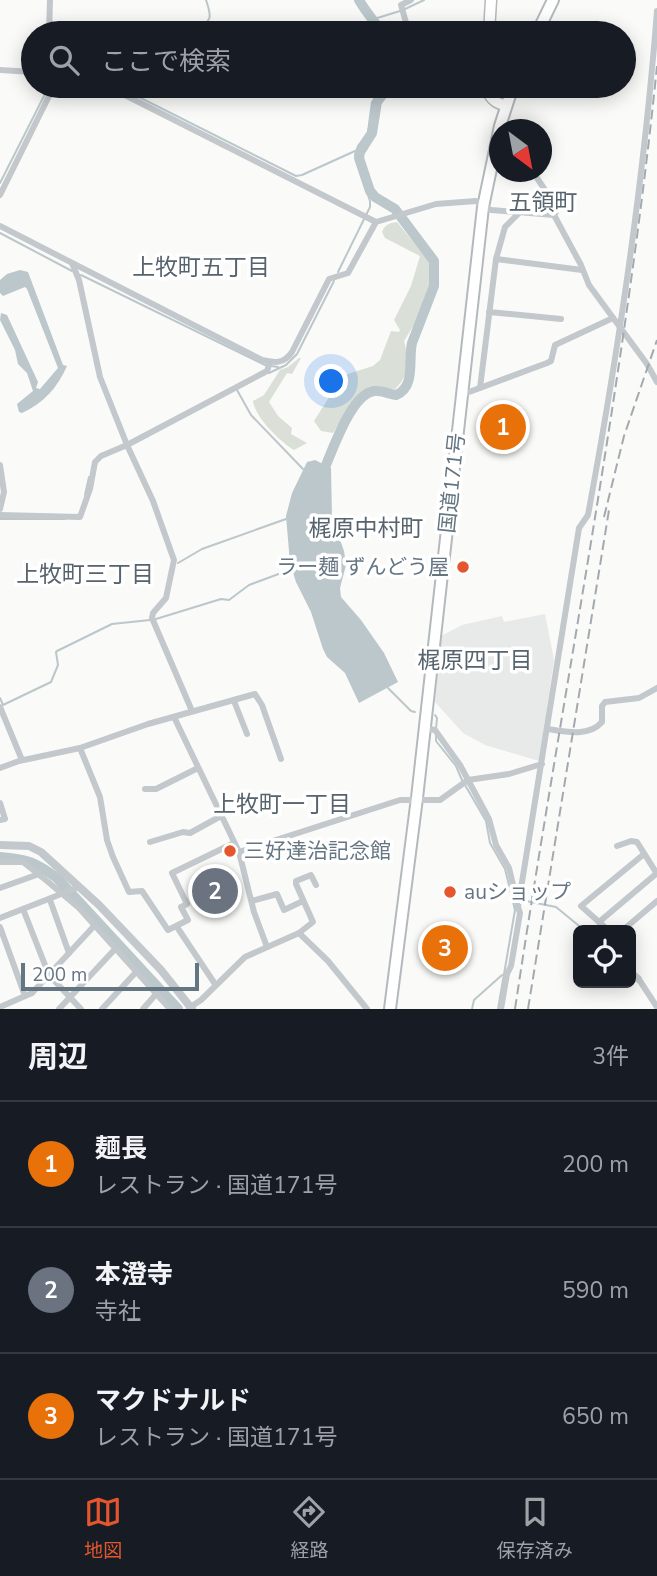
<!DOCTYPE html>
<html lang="ja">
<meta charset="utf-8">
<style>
body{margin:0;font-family:"Nunito Sans","Noto Sans JP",sans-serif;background:#242831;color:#f1f3f6}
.controls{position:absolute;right:21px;bottom:21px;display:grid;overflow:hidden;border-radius:10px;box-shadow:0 4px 18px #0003}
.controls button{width:63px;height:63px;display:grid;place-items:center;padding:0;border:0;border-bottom:2px solid #363941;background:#171b24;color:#f1f3f6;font:35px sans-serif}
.compass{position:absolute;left:489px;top:119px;width:63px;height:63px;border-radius:50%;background:#171b24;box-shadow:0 4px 18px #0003;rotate:148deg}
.scale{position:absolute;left:21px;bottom:18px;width:178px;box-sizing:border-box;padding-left:7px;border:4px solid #657683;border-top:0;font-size:19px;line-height:24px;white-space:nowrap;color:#657683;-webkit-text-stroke:5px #fff;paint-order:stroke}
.you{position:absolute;left:332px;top:382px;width:24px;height:24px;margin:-18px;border:5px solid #fff;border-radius:50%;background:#1a73e8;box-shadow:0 0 0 10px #1a73e833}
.badge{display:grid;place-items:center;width:46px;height:46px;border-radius:50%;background:#e4572e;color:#fff;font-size:23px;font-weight:700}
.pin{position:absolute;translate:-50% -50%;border:4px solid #fff;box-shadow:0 2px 7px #0006}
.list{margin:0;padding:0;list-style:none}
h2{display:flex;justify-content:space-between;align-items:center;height:91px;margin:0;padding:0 28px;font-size:30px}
h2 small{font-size:23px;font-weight:400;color:#9ea1a6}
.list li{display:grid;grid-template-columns:46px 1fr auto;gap:21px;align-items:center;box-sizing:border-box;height:126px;padding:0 28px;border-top:2px solid #363941}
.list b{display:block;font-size:26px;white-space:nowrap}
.list p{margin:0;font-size:23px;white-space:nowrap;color:#9ea1a6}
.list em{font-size:23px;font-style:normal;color:#9ea1a6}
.icon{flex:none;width:38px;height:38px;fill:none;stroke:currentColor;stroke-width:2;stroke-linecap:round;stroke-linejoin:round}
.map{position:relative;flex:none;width:657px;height:1009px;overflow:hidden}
.search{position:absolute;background:#171b24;box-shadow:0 4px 18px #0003;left:21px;right:21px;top:21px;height:77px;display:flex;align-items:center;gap:18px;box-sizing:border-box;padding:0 24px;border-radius:38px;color:#9ea1a6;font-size:26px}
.sheet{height:469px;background:#171b24}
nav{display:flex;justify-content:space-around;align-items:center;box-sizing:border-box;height:98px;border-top:2px solid #363941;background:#171b24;font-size:19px;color:#9ea1a6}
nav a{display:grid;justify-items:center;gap:4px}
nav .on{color:#e4572e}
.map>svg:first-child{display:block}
.built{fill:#e8e9e9}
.green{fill:#dadfd7}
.water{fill:#bbc7cb}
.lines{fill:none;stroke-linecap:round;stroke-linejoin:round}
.stream{stroke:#bbc7cb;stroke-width:2}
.river{stroke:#bbc7cb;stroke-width:10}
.primary-casing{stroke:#b5babe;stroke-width:13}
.trunk-casing{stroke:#b4b9bd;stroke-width:14}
.minor{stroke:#c3c8cc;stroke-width:6}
.tertiary{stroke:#c3c8cc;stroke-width:8}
.primary{stroke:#fff;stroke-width:10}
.trunk{stroke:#fff;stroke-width:10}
.rail{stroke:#a2aab0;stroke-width:2;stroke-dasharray:10 5;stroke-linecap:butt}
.poi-dot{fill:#e4572e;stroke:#fff;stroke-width:2.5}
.labels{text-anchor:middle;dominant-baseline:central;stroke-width:7;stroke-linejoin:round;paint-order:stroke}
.street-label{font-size:21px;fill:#657683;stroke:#fff}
.poi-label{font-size:21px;fill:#657683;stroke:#fff;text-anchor:start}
.neighbourhood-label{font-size:23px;fill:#57646e;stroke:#fff}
</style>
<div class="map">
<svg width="657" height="1009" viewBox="0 0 657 1009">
<rect width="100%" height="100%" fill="#fafaf8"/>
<path class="built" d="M545,614L554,660L539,761L485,745L463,733L435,702L441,636L462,625L502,616L504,622Z"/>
<g class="green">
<path d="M397,222L432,265L431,279L420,315L404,341C409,358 409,377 395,389C350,387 356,400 333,433L321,431L314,421L338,383L348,374L373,366L380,360L391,331L399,332L400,330L394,320L411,286L420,256L385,238L382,232C385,224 390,223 397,222Z"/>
<path d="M299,358H301L292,374L287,373L269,402L278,416L292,428L291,434L307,443L294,450C280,442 255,417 253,401L264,395L280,370L288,367Z"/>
</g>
<g class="water">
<path d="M20,270L28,272L63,365L67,366C57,388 44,403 22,413L19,412L17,404L33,391L27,373L18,364L15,350L0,320L1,313L7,315L38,382L36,388L40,389L58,368L27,289L25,287L3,296L0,293V280L7,274Z"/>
<path d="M315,460L331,468L332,517L344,551L346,565L340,588L341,597L361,620L384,653L398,682L359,703L345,673L327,657L323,649L311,612L296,582L290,563L286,516L292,493L307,462Z"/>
</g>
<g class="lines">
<g class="stream">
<path d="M363,0L372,13"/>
<path d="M405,9L424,0"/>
<path d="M374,19L400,11"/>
<path d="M375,28L378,33"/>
<path d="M192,33C209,20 214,23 206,0"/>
<path d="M117,86L296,176L302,175L355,151"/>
<path d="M0,183L44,96"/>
<path d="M0,233L72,271"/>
<path d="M338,272L370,207V201L355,155L358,146L368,132L372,102L384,86"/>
<path d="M81,275L265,365L278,367"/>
<path d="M269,373L286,365L297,354L334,281"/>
<path d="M237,390L251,415L303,469"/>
<path d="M85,495L89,477"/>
<path d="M0,519H65"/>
<path d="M178,563L202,549L286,519"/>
<path d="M156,619L221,599L229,600L249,585L292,569"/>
<path d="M388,688L411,711L415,712"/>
<path d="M0,698L3,705L51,682L58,665L56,652L57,651L112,624L150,620"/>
<path d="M435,715L437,718L436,729"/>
<path d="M436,735V741L456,766L462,780"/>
<path d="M465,785L486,821L490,843L505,869L515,910L498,1009"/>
<path d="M521,900L556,907L584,930"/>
<path d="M631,969L641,978"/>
<path d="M472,1009L474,1000L502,975"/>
</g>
<g class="river">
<path d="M359,0C366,13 375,21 382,33"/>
<path d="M326,465C334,446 352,394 374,391C381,390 389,394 396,395C416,387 408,360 412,343L434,286V261L395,209L375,197L370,191L359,158L360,152L372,133L377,102L389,86"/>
<path d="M0,857C27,859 35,862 57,878L178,1009"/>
</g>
<g class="primary-casing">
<g id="primary">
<path d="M489,33L491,0"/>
<path d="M486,86C489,97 494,103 505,105"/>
</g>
</g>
<g class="trunk-casing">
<g id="trunk">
<path d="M537,33L553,0"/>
<path d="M390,1009L417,798L483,207L500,126L513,86"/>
</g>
</g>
<g class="minor">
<path d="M49,33L50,0"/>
<path d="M409,33L401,5L411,0"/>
<path d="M0,70L33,72"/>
<path d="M107,86L376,222"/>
<path d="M427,86L433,91L455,86"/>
<path d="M533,172L555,205L556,212L554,215L581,265L589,285L647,364L657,382"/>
<path d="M0,195L54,86"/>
<path d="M0,226L262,360C275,363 284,364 292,352L329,279L348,273L376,222L436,204L476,201L491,210L554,215"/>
<path d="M496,259L505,227L520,212"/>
<path d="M72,263L79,280L100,377L127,445L153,501L174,560L166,598L153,613L152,618L192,711"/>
<path d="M489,312L561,319"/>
<path d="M480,388L496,259L582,270"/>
<path d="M461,395L547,363L551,361L555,345L613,318"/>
<path d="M0,465L4,492L0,509"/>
<path d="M0,515L80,517L90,489L95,462L101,456L127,445L267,371L270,362"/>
<path d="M234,701L247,734"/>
<path d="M0,707L22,760"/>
<path d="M174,717L239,852L254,912L267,947"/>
<path d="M425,728L435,730L460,765L489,819L496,845L509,868L518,906"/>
<path d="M548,729C566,732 589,737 602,722V706L605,702L639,698L657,688"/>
<path d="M80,748L100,797L107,840L113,857L129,892L142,891L168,930L188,920L181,907L187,904L172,873L234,843"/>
<path d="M0,768L19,761L80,748L148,724L255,694L262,705L281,759"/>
<path d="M145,789H156L198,768"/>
<path d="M0,803L5,819L0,820"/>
<path d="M150,842L183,832L190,833L221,816"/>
<path d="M617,846L631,841L637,842L657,874"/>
<path d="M239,852L400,800H440L468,780L509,774L542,764"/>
<path d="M0,862H23L47,881L79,908L170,1009"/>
<path d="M0,888L39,874"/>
<path d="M50,900L69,953"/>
<path d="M252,901L277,894L284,910L303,901"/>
<path d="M23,909L49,975L81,1009"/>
<path d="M0,918L79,887"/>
<path d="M599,922L657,873"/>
<path d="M0,927L25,996"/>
<path d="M177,927L215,984"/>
<path d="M608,930L581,906L644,854"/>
<path d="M623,930L657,901"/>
<path d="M299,933L313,922L296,884V881L311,875L316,885"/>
<path d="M631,973L640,981L657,1007"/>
<path d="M0,1007L32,993L95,925"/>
<path d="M189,1008L201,1000L245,957L299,933L328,961L367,1009"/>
<path d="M59,1009L116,948"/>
<path d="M102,1009L137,971"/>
<path d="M143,1009L157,993"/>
<path d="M501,1009L507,974L511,966L520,913L518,907L579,528L588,515C619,348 644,179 657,11"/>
</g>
<path class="tertiary" d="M0,845L29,846L41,852L99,905L161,970L192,1009"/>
<use href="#primary" class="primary"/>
<use href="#trunk" class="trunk"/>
<g class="rail">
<path d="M604,517L624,436L657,340"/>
<path d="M515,1009C562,695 625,382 657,66"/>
<path d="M528,1009L609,510"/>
</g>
</g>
<g class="poi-dot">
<circle cx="463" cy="567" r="7"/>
<circle cx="230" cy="851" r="7"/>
<circle cx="450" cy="892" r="7"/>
</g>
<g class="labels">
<g class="street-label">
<text transform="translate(452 483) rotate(-84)">国道171号</text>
</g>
<g class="poi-label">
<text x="449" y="567" text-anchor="end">ラー麺 ずんどう屋</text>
<text x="244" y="851">三好達治記念館</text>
<text x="464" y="892">auショップ</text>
</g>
<g class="neighbourhood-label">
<text x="543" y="202">五領町</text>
<text x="201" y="267">上牧町五丁目</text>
<text x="366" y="528">梶原中村町</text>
<text x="85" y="574">上牧町三丁目</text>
<text x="475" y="660">梶原四丁目</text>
<text x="282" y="804">上牧町一丁目</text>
</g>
</g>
</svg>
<div class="controls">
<button><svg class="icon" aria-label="locate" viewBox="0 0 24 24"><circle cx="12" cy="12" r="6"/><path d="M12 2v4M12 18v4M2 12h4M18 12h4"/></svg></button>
</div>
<svg class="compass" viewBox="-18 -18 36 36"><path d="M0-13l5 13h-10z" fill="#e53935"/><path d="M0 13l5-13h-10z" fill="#9ea1a6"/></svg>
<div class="scale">200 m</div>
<div class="you"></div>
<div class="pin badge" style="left:503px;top:427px;background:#e8710a">1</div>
<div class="pin badge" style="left:215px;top:891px;background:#6b7280">2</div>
<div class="pin badge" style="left:445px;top:948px;background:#e8710a">3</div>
<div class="search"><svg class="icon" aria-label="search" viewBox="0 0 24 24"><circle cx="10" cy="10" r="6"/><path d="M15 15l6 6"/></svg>ここで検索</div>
</div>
<section class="sheet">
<h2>周辺<small>3件</small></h2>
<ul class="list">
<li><span class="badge" style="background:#e8710a">1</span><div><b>麺長</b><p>レストラン · 国道171号</p></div><em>200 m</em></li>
<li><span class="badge" style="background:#6b7280">2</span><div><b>本澄寺</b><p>寺社</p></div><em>590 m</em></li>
<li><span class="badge" style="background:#e8710a">3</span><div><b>マクドナルド</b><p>レストラン · 国道171号</p></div><em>650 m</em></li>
</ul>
</section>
<nav>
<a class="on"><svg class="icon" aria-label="map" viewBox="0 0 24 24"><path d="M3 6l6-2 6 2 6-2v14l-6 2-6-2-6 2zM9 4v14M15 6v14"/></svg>地図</a>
<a><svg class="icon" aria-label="directions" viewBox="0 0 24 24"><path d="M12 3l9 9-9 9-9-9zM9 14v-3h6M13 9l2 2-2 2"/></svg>経路</a>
<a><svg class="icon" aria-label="saved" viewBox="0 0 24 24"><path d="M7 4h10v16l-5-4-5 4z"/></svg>保存済み</a>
</nav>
